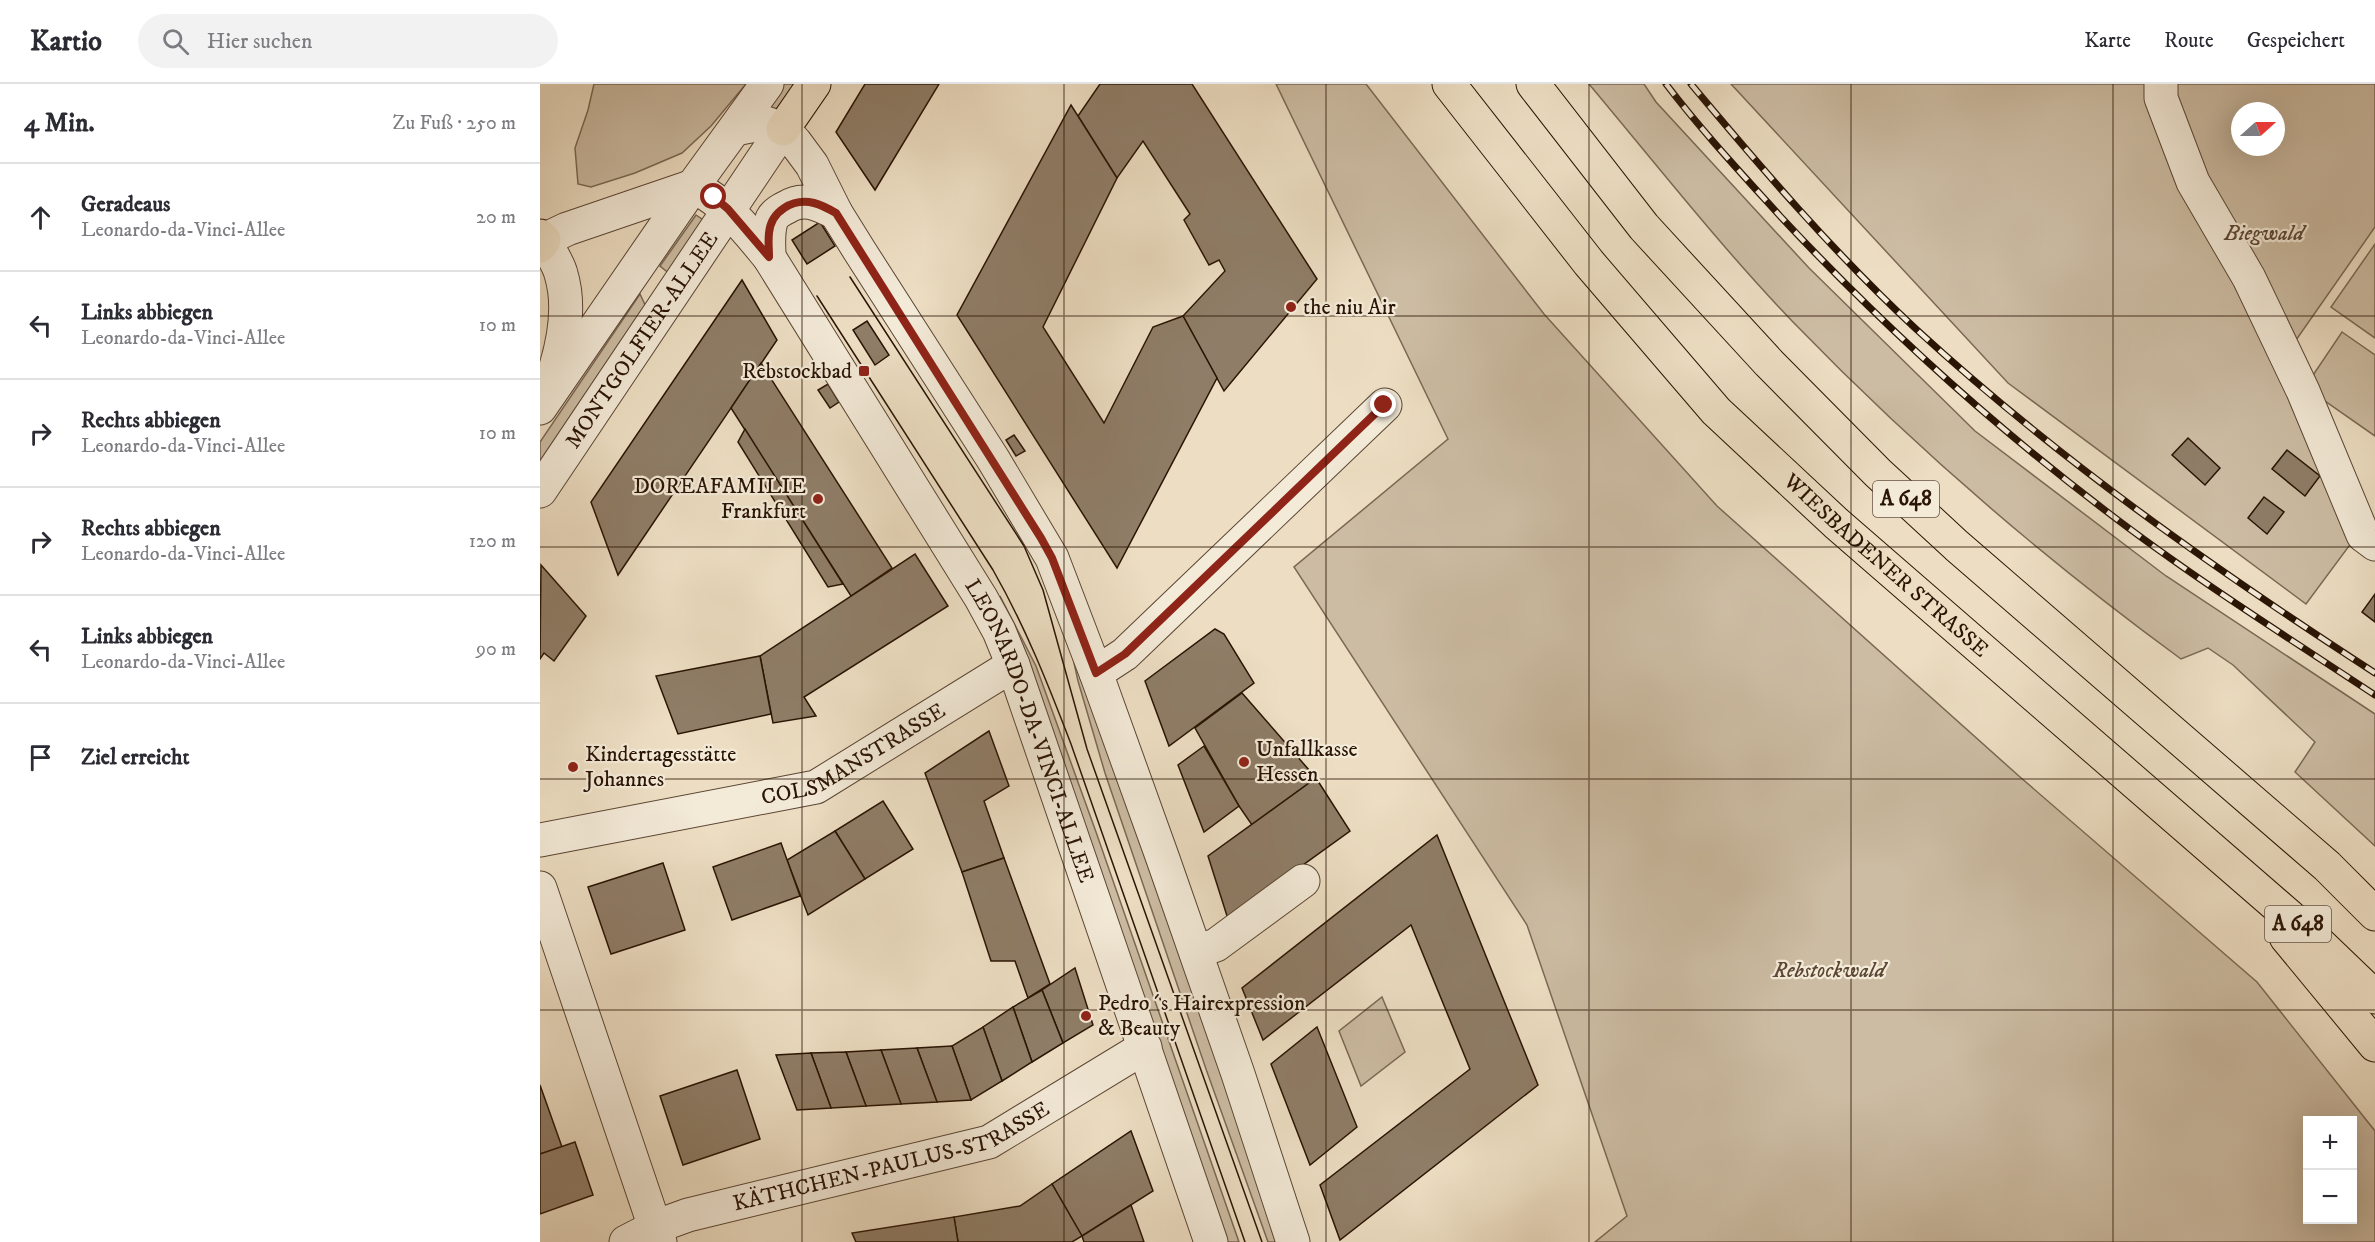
<!DOCTYPE html>
<html lang="de">
<meta charset="utf-8">
<style>
body{margin:0;font-family:"IM FELL DW Pica",serif;background:#f2f2f3;color:#2b2b33}
.controls{position:absolute;right:18px;bottom:18px;display:grid;overflow:hidden;border-radius:0px;box-shadow:0 6px 24px #0002}
.controls button{width:54px;height:54px;display:grid;place-items:center;padding:0;border:0;border-bottom:2px solid #e1e1e2;background:#fff;color:#2b2b33;font:30px sans-serif}
.compass{position:absolute;left:1691px;top:18px;width:54px;height:54px;border-radius:50%;background:#fff;box-shadow:0 6px 24px #0002;rotate:69deg}
.stop{position:absolute;width:18px;height:18px;margin:-14px;border:4px solid #8f2418;border-radius:50%;background:#fff}
.stop.end{background:#8f2418;border-color:#fff;box-shadow:0 2px 6px #0008}
.list{margin:0;padding:0;list-style:none}
h2{display:flex;justify-content:space-between;align-items:center;height:78px;margin:0;padding:0 24px;font-size:26px}
h2 small{font-size:20px;font-weight:400;color:#7c7c81}
.list li{display:grid;grid-template-columns:39px 1fr auto;gap:18px;align-items:center;box-sizing:border-box;height:108px;padding:0 24px;border-top:2px solid #e1e1e2}
.list b{display:block;font-size:22px;white-space:nowrap}
.list p{margin:0;font-size:20px;white-space:nowrap;color:#7c7c81}
.list em{font-size:20px;font-style:normal;color:#7c7c81}
.icon{flex:none;width:33px;height:33px;fill:none;stroke:currentColor;stroke-width:2;stroke-linecap:round;stroke-linejoin:round}
.map{position:relative;flex:none;width:1835px;height:1158px;overflow:hidden}
header{display:flex;align-items:center;gap:36px;box-sizing:border-box;height:84px;padding:0 30px;background:#fff;border-bottom:2px solid #e1e1e2}
header strong{font-size:28px}
nav{display:flex;gap:33px;margin-inline-start:auto;font-size:21px}
.search{width:420px;height:54px;background:#f2f2f3;display:flex;align-items:center;gap:15px;box-sizing:border-box;padding:0 21px;border-radius:33px;color:#7c7c81;font-size:22px}
main{display:flex}
aside{flex:1;background:#fff}
.map>svg:first-child{display:block}
.green{fill:#ccbca3;stroke:#7b6854;stroke-width:1.5;fill-rule:evenodd}
.building{fill:#8f7d67;stroke:#2a1404;stroke-width:1.5}
.lines{fill:none;stroke-linecap:round;stroke-linejoin:round}
.minor-casing{stroke:#5b4634;stroke-width:35}
.major-casing{stroke:#2a1404;stroke-width:35}
.highway-casing{stroke:#2a1404;stroke-width:35}
.minor{stroke:#f3ead8;stroke-width:33}
.major{stroke:#eddec3;stroke-width:33}
.highway{stroke:#eddec3;stroke-width:33}
.tram{stroke:#2a1404;stroke-width:1.5}
.rail-casing{stroke:#2a1404;stroke-width:7}
.rail{stroke:#f3ead8;stroke-width:4.5;stroke-dasharray:14;stroke-linecap:butt}
.route{stroke:#8f2418;stroke-width:8}
.grid{fill:none;stroke:#2a1404;stroke-width:1.5;stroke-opacity:0.55}
.poi-dot{fill:#8f2418;stroke:#f3ead8;stroke-width:2}
.labels{text-anchor:middle;dominant-baseline:central;stroke-width:4.5;stroke-linejoin:round;paint-order:stroke}
.shield{fill:#f3ead8;stroke:#665444;stroke-width:1.5}
.shield-label{font-size:21px;font-weight:bold;fill:#2a1404}
.park-label{font-size:22px;font-style:italic;fill:#5b4634;stroke:#f3ead8}
.poi-label{font-size:22px;fill:#2a1404;stroke:#f3ead8;text-anchor:start}
.street-label{font-size:22px;fill:#2a1404;stroke:#f3ead8}
</style>
<header>
<strong>Kartio</strong>
<div class="search"><svg class="icon" aria-label="search" viewBox="0 0 24 24"><circle cx="10" cy="10" r="6"/><path d="M15 15l6 6"/></svg>Hier suchen</div>
<nav><a>Karte</a><a>Route</a><a>Gespeichert</a></nav>
</header>
<main>
<aside>
<h2>4 Min.<small>Zu Fuß · 250 m</small></h2>
<ul class="list">
<li><svg class="icon" aria-label="ahead" viewBox="0 0 24 24"><path d="M12 20V5M6 11l6-6 6 6"/></svg><div><b>Geradeaus</b><p>Leonardo-da-Vinci-Allee</p></div><em>20 m</em></li>
<li><svg class="icon" aria-label="left" viewBox="0 0 24 24"><path d="M17 20v-9H6M10 6l-5 5 5 5"/></svg><div><b>Links abbiegen</b><p>Leonardo-da-Vinci-Allee</p></div><em>10 m</em></li>
<li><svg class="icon" aria-label="right" viewBox="0 0 24 24"><path d="M7 20v-9h11M14 6l5 5-5 5"/></svg><div><b>Rechts abbiegen</b><p>Leonardo-da-Vinci-Allee</p></div><em>10 m</em></li>
<li><svg class="icon" aria-label="right" viewBox="0 0 24 24"><path d="M7 20v-9h11M14 6l5 5-5 5"/></svg><div><b>Rechts abbiegen</b><p>Leonardo-da-Vinci-Allee</p></div><em>120 m</em></li>
<li><svg class="icon" aria-label="left" viewBox="0 0 24 24"><path d="M17 20v-9H6M10 6l-5 5 5 5"/></svg><div><b>Links abbiegen</b><p>Leonardo-da-Vinci-Allee</p></div><em>90 m</em></li>
<li><svg class="icon" aria-label="arrive" viewBox="0 0 24 24"><path d="M6 21V4h12l-3 4 3 4H6"/></svg><div><b>Ziel erreicht</b></div></li>
</ul>
</aside>
<div class="map">
<svg width="1835" height="1158" viewBox="0 0 1835 1158">
<rect width="100%" height="100%" fill="#eddec3"/>
<filter id="stains"><feTurbulence type="fractalNoise" baseFrequency=".00333" numOctaves="4"/><feColorMatrix values="0 0 0 0 .2 0 0 0 0 .09 0 0 0 0 .02 0 0 0 .5 -.17"/></filter>
<radialGradient id="worn" r=".72"><stop offset=".6" stop-color="#630" stop-opacity="0"/><stop offset="1" stop-color="#630" stop-opacity=".3"/></radialGradient>
<g class="green">
<path d="M54,0H206L171,42L142,69L95,89L51,103L38,100L35,64L48,26Z"/>
<path d="M242,0H258L233,36L224,28Z"/>
<path d="M736,0H826L1004,230L1177,422L1480,693L1717,898L1835,1047V1158H1055L1087,1132L987,841L754,483L908,355ZM1768,1036H1812V1136H1768Z"/>
<path d="M1049,0H1104L1116,18L1269,184L1435,347L1626,492L1835,630V762L1755,688L1775,658L1693,581L1668,564L1641,575C1503,474 1372,361 1253,238C1181,163 1116,80 1049,0Z"/>
<path d="M1191,0H1835V143L1740,279L1815,454L1766,520L1468,299ZM1700,27H1736V63H1700Z"/>
<path d="M156,131L168,139L131,191L120,182Z"/>
<path d="M1835,160V254L1791,223Z"/>
<path d="M100,210L107,225L0,384V358Z"/>
<path d="M1802,248L1835,271V352L1765,303Z"/>
<path d="M460,512L496,582L556,748L699,1158H686Z"/>
<path d="M523,529L743,1158H728L666,985L565,689L538,597Z"/>
<path d="M842,913L865,968L821,1002L799,947Z"/>
</g>
<g class="building">
<path d="M325,0H399L335,106L296,48Z"/>
<path d="M560,0H652L777,195L684,307L643,232L685,187L679,176L669,181L644,136L650,130L603,57L577,94L538,32Z"/>
<path d="M531,21L577,94L503,243L564,339L613,243L643,232L677,294L577,484L417,231Z"/>
<path d="M280,138L295,162L267,180L252,156Z"/>
<path d="M202,196L237,256L78,491L51,418Z"/>
<path d="M327,237L349,271L335,281L313,246Z"/>
<path d="M221,279L352,484L311,512L191,324Z"/>
<path d="M288,300L299,318L290,324L278,306Z"/>
<path d="M205,345L303,500L288,503L198,358Z"/>
<path d="M474,351L485,367L476,372L466,356Z"/>
<path d="M1648,354L1680,384L1665,401L1632,371Z"/>
<path d="M1747,366L1780,392L1765,412L1732,385Z"/>
<path d="M1724,413L1744,428L1727,450L1708,434Z"/>
<path d="M375,470L408,522L264,613L276,632L233,639L220,572Z"/>
<path d="M1,481L46,532L14,577L4,569L0,575Z"/>
<path d="M1835,510V538L1822,528Z"/>
<path d="M675,545L684,550L714,599L629,662L605,597Z"/>
<path d="M220,572L231,630L138,650L116,592Z"/>
<path d="M702,609L776,694L712,741L699,722L655,644Z"/>
<path d="M449,647L469,702L444,717L464,774L422,788L385,689Z"/>
<path d="M664,662L699,722L664,748L638,681Z"/>
<path d="M776,694L810,747L688,835L668,772Z"/>
<path d="M343,717L373,765L325,795L295,747Z"/>
<path d="M295,747L325,795L268,831L247,776Z"/>
<path d="M897,751L998,1001L800,1156L780,1101L930,985L871,841L723,956L702,904Z"/>
<path d="M241,759L260,812L192,836L173,783Z"/>
<path d="M464,774L510,900L488,914L475,877H451L422,788Z"/>
<path d="M123,779L145,846L71,870L48,803Z"/>
<path d="M535,884L553,941L523,959L502,906Z"/>
<path d="M502,906L523,959L492,978L473,923Z"/>
<path d="M473,923L492,978L462,997L443,943Z"/>
<path d="M443,943L462,997L431,1016L412,962Z"/>
<path d="M777,943L817,1043L770,1081L731,980Z"/>
<path d="M412,962L431,1016L397,1018L377,964Z"/>
<path d="M377,964L397,1018L361,1020L341,966Z"/>
<path d="M341,966L361,1020L326,1022L306,968Z"/>
<path d="M306,968L326,1022L291,1024L271,969Z"/>
<path d="M271,969L291,1024L257,1026L236,971Z"/>
<path d="M197,986L220,1055L143,1081L120,1012Z"/>
<path d="M0,1001L22,1063L0,1070Z"/>
<path d="M591,1047L613,1107L542,1152L512,1100Z"/>
<path d="M35,1058L53,1111L0,1130V1070Z"/>
<path d="M512,1100L542,1152L532,1158H418L414,1133L480,1122Z"/>
<path d="M591,1121L604,1158H544L542,1152Z"/>
<path d="M414,1133L418,1158H316L312,1149Z"/>
</g>
<g class="lines">
<g class="minor-casing">
<g id="minor">
<path d="M1621,0V14L1653,98L1709,194L1763,307L1823,451L1835,460"/>
<path d="M195,45L226,39L243,45L255,58L272,81L296,129L319,166L453,375L512,474L556,589L623,775L698,990L753,1158"/>
<path id="s1" d="M153,102C187,120 205,144 229,173L441,514L459,547L473,581L671,1158"/>
<path d="M229,173C229,161 227,147 232,135C235,129 241,126 247,123C264,112 280,121 296,129"/>
<path d="M13,292C24,259 31,223 21,190C18,178 9,167 4,156L27,145L153,102"/>
<path d="M0,324L153,102L227,0"/>
<path id="s2" d="M0,407L243,45"/>
<path d="M556,589L585,570L845,321"/>
<path id="s3" d="M0,756L276,703L473,581"/>
<path d="M0,804L120,1158"/>
<path d="M656,868L676,861L763,797"/>
<path id="s4" d="M86,1158L115,1143L148,1131L449,1058L605,963"/>
</g>
</g>
<g class="major-casing">
<path id="major" d="M0,152L4,156L0,162"/>
</g>
<g class="highway-casing">
<g id="highway">
<path id="s5" d="M909,0L1049,179L1176,327L1296,439L1765,846L1835,913"/>
<path d="M993,0L1104,143L1229,279L1338,389L1417,462L1787,782L1835,830"/>
<path d="M243,45L274,0"/>
<path d="M1746,853L1835,961"/>
</g>
</g>
<use href="#minor" class="minor"/>
<use href="#major" class="major"/>
<use href="#highway" class="highway"/>
<g class="tram">
<path d="M310,193L484,462L503,506L547,665L722,1158"/>
<path d="M277,212L453,486C485,542 508,600 531,660L705,1158"/>
</g>
<g class="rail-casing">
<g id="rail">
<path d="M1126,0C1161,46 1201,89 1240,132C1340,239 1449,338 1566,427C1652,493 1744,551 1835,611"/>
<path d="M1151,0C1222,85 1295,170 1376,245C1519,376 1673,484 1835,589"/>
</g>
</g>
<use href="#rail" class="rail"/>
</g>
<g class="lines">
<path class="route" d="M174,113L188,125L229,173C229,165 228,157 229,149C231,127 253,114 274,119C282,121 289,125 296,129L501,454L512,474L556,589L585,570L844,321"/>
</g>
<path class="grid" d="M262,0V1158M524,0V1158M786,0V1158M1049,0V1158M1311,0V1158M1573,0V1158M0,232H1835M0,463H1835M0,695H1835M0,926H1835"/>
<g class="poi-dot">
<circle cx="751" cy="223" r="6"/>
<rect x="318" y="281" width="12" height="12" rx="3"/>
<circle cx="278" cy="415" r="6"/>
<circle cx="704" cy="678" r="6"/>
<circle cx="33" cy="683" r="6"/>
<circle cx="546" cy="932" r="6"/>
</g>
<g class="labels">
<g class="shield">
<rect x="1333" y="397" width="66" height="36" rx="4.5"/>
<rect x="1725" y="822" width="66" height="36" rx="4.5"/>
</g>
<g class="shield-label">
<text x="1366" y="415">A 648</text>
<text x="1758" y="840">A 648</text>
</g>
<g class="park-label">
<text x="1724" y="149">Biegwald</text>
<text x="1289" y="886">Rebstockwald</text>
</g>
<g class="poi-label">
<text x="763" y="223">the niu Air</text>
<text x="312" y="287" text-anchor="end">Rebstockbad</text>
<text x="266" y="402" text-anchor="end">DOREAFAMILIE<tspan x="266" dy="25">Frankfurt</tspan></text>
<text x="716" y="665">Unfallkasse<tspan x="716" dy="25">Hessen</tspan></text>
<text x="45" y="670">Kindertagesstätte<tspan x="45" dy="25">Johannes</tspan></text>
<text x="558" y="919">Pedro´s Hairexpression<tspan x="558" dy="25">&amp; Beauty</tspan></text>
</g>
<g class="street-label">
<text stroke="none"><textPath href="#s2" startOffset="182">MONTGOLFIER-ALLEE</textPath></text>
<text stroke="none"><textPath href="#s5" startOffset="652">WIESBADENER STRASSE</textPath></text>
<text stroke="none"><textPath href="#s1" startOffset="648">LEONARDO-DA-VINCI-ALLEE</textPath></text>
<text stroke="none"><textPath href="#s3" startOffset="328">COLSMANSTRASSE</textPath></text>
<text stroke="none"><textPath href="#s4" startOffset="280">KÄTHCHEN-PAULUS-STRASSE</textPath></text>
</g>
</g>
<rect width="100%" height="100%" filter="url(#stains)"/>
<rect width="100%" height="100%" fill="url(#worn)"/>
</svg>
<div class="controls">
<button>+</button>
<button>−</button>
</div>
<svg class="compass" viewBox="-18 -18 36 36"><path d="M0-13l5 13h-10z" fill="#e53935"/><path d="M0 13l5-13h-10z" fill="#7c7c81"/></svg>
<div class="stop" style="left:174px;top:113px"></div>
<div class="stop end" style="left:844px;top:321px"></div>
</div>
</main>
